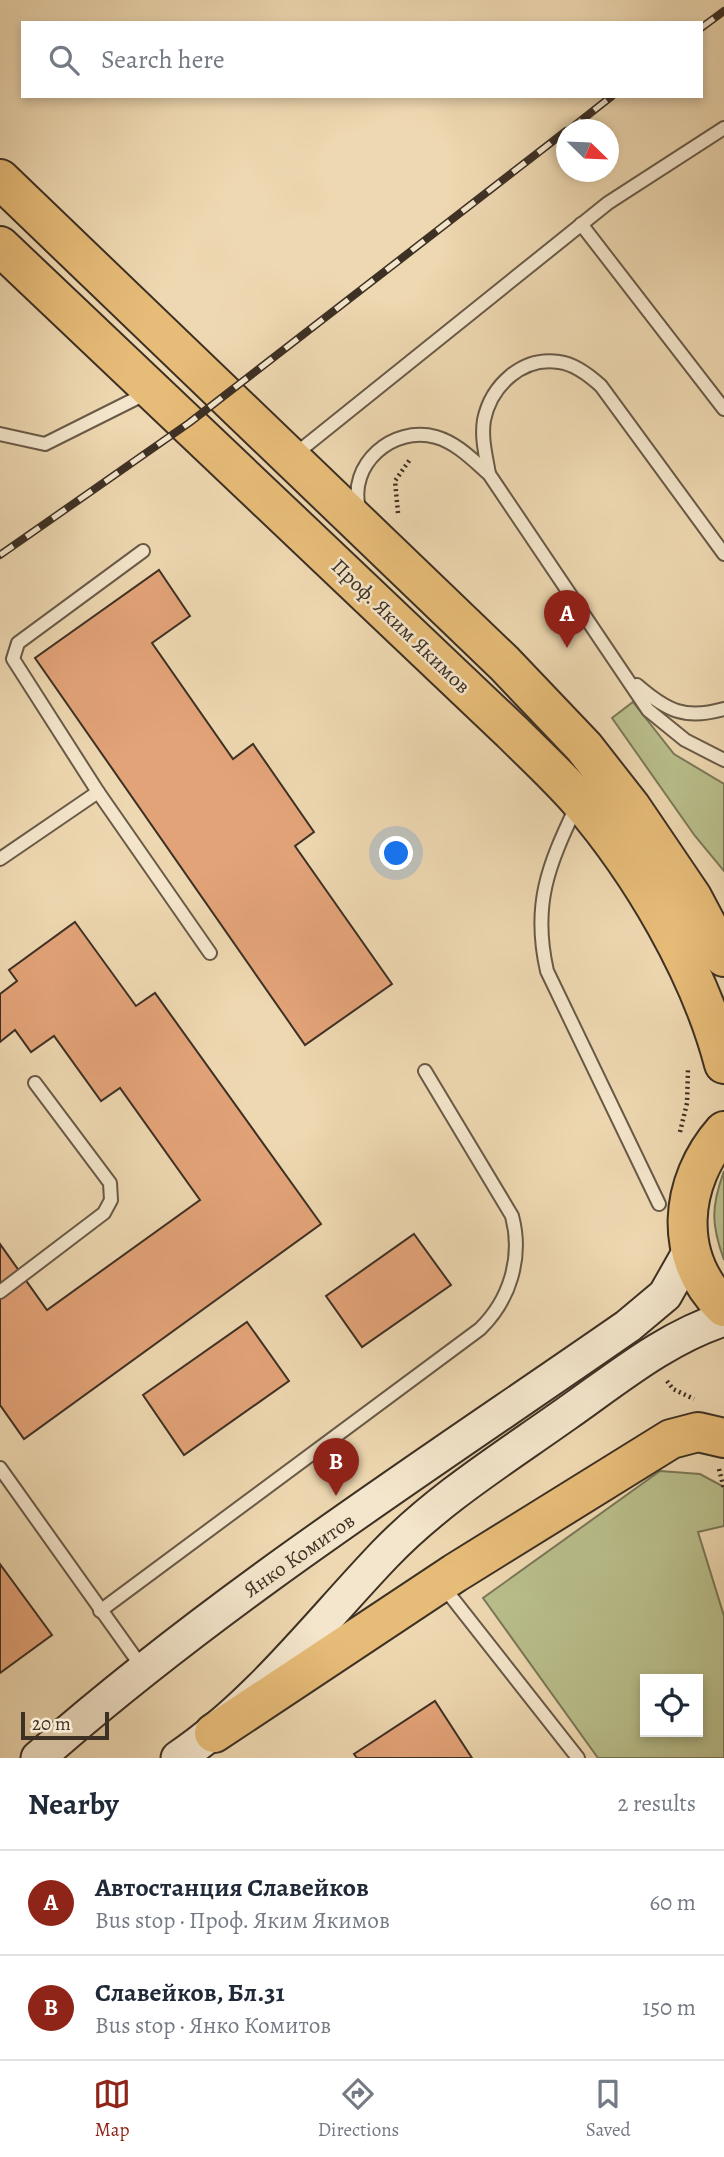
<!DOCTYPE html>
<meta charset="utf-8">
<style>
body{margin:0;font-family:Alegreya,serif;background:#f6f6f7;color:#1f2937}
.controls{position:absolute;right:21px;bottom:21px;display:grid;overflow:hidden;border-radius:0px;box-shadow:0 4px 10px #0003}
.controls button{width:63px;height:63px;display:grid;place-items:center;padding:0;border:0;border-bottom:2px solid #e0e1e3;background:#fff;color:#1f2937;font:35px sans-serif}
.compass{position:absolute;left:556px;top:119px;width:63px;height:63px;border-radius:50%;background:#fff;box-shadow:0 4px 10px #0003;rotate:113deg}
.scale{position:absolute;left:21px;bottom:18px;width:88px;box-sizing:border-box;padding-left:7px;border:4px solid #3d3024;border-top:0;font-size:19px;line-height:24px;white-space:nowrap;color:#3d3024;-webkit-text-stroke:5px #f4e6cc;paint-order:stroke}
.you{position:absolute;left:397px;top:854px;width:24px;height:24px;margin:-18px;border:5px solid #fff;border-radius:50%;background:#1a73e8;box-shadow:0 0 0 10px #1a73e833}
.badge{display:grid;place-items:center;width:46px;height:46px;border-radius:50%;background:#8f2418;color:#fff;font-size:23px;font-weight:700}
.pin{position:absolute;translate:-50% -58px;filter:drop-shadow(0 2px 4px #0008)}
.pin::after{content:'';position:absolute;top:37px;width:24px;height:21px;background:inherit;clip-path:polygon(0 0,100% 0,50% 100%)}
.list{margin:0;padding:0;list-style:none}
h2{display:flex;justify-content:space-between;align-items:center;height:91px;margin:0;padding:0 28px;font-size:30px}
h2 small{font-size:23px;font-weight:400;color:#747a83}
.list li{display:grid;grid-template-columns:46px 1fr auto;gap:21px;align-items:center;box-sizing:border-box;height:105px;padding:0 28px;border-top:2px solid #e0e1e3}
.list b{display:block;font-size:26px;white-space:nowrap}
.list p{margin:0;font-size:23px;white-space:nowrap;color:#747a83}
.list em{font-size:23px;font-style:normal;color:#747a83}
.icon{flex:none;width:38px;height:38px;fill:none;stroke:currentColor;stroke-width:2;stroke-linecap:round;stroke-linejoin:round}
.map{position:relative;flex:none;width:724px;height:1758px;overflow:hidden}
.search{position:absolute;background:#fff;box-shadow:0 4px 10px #0003;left:21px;right:21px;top:21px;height:77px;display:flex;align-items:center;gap:18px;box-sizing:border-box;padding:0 24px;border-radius:0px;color:#747a83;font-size:26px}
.sheet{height:301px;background:#fff}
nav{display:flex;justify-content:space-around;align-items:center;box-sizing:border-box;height:98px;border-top:2px solid #e0e1e3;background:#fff;font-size:19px;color:#747a83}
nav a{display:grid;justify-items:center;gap:4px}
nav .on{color:#8f2418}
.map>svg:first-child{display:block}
.green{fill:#b9bf8c;stroke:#7b7858;stroke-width:2;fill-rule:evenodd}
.building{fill:#e3a378;stroke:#3d3024;stroke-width:2}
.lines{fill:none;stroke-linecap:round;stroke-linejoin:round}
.lane-casing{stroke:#695a47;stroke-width:16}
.secondary-casing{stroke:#3d3024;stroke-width:37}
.highway-casing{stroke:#3d3024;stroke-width:42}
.path{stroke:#3d3024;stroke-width:4.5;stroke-dasharray:2 3.5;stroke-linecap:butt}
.lane{stroke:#f4e6cc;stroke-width:12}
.secondary{stroke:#f4e6cc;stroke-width:33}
.highway{stroke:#e7bc78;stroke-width:38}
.rail-casing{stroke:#3d3024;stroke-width:8}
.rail{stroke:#f4e6cc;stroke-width:5;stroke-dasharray:16;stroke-linecap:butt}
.labels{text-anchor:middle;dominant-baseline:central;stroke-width:5;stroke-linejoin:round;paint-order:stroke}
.street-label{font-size:21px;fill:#3d3024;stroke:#f4e6cc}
</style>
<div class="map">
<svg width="724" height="1758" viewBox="0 0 724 1758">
<rect width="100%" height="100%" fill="#eed8b1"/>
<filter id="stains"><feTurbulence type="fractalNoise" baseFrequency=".00286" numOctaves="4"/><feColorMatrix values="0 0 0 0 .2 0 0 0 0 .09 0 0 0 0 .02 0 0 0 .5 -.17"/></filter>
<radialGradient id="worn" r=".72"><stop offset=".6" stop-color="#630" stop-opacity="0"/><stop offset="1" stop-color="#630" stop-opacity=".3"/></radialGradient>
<g class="green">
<path d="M633,702L674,754L724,784V871L695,836L612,718Z"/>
<path d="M724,1171V1260C711,1224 711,1207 724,1171Z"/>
<path d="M660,1471L700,1474L724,1487V1526L698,1532L724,1616V1758H598L483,1598ZM698,1679V1732H645V1679Z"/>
</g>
<g class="building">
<path d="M159,570L190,616L152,643L233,759L253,744L314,832L295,846L392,984L305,1045L35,658Z"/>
<path d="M75,922L136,1006L155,993L321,1224L24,1439L0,1405V1244L47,1310L200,1200L120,1088L101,1101L54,1036L31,1052L15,1030L0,1042V994L17,981L9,970Z"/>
<path d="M414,1234L451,1285L362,1347L326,1296Z"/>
<path d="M247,1322L289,1381L184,1455L143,1395Z"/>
<path d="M0,1564L52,1635L0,1673Z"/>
<path d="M435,1701L472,1758H357L354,1754Z"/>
</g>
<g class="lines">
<g class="lane-casing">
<g id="lane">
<path d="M581,224L724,409"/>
<path d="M0,434L45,444L147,393"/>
<path d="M293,456L608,203L724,128"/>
<path d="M489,474C486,456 481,438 484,420C491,386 522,356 559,362C575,364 589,375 601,386L724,554"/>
<path d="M359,508C348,465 392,425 436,437C457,443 473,460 489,474L648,710L685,740L724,760"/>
<path d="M143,551L18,643L13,659L98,792L210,953"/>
<path d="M637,685C667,711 685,720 724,709"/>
<path d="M576,807C548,866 532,905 547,971L659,1204"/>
<path d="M0,859L98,792"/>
<path d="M0,1292L104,1213L111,1200L110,1183L35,1083"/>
<path d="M0,1468L144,1670"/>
<path d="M442,1585L578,1758"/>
<path d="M100,1611L480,1329C510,1300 523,1257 512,1216L425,1071"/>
</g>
</g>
<g class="secondary-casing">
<g id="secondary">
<path d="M38,1758C221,1597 428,1465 628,1326L665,1295L690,1251"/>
<path d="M178,1758C259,1703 318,1624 385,1554C438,1499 504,1458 566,1414C616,1379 665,1338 724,1319"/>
</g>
</g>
<g class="highway-casing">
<g id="highway">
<path d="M0,179L504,663L584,747L631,807L692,897L724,957"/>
<path d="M0,246L512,732C534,754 558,776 579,800C641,872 700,972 724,1064"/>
<path d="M724,1131C679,1182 672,1257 724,1307"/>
<path d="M214,1733L455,1573L671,1439L698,1432L724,1438"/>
</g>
</g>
<g class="path">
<path d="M398,513L395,481L411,458"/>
<path d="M680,1132L687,1103L688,1069"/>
<path d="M667,1381L673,1389L694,1399"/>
<path d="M719,1469L724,1489"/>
</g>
<use href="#lane" class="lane"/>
<use href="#secondary" class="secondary"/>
<use href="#highway" class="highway"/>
<g class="rail-casing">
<g id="rail">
<path d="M701,28L724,11"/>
<path d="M569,130L612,96"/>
<path d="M0,555L189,423L566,131"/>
</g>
</g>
<use href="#rail" class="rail"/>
</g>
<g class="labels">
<g class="street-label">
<text transform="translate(401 626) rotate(44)">Проф. Яким Якимов</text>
<text transform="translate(299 1555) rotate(-35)">Янко Комитов</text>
</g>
</g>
<rect width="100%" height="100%" filter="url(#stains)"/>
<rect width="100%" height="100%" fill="url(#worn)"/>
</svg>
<div class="controls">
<button><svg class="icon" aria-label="locate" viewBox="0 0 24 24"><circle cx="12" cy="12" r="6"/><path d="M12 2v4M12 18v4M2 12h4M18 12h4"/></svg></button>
</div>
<svg class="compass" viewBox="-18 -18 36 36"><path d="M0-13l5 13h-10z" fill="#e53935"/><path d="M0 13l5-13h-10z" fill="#747a83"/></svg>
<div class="scale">20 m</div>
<div class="you"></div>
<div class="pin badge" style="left:567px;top:648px">A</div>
<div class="pin badge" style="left:336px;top:1496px">B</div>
<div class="search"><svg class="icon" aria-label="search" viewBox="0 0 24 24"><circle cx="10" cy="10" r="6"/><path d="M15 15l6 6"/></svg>Search here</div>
</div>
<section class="sheet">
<h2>Nearby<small>2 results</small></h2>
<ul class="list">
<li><span class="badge">A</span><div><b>Автостанция Славейков</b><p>Bus stop · Проф. Яким Якимов</p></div><em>60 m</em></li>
<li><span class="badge">B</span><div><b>Славейков, Бл.31</b><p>Bus stop · Янко Комитов</p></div><em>150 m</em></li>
</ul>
</section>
<nav>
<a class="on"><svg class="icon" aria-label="map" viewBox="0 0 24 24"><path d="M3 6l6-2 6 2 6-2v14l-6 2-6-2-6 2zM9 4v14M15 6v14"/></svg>Map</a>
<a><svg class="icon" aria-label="directions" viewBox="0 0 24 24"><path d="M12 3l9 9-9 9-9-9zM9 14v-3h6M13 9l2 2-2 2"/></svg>Directions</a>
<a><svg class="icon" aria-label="saved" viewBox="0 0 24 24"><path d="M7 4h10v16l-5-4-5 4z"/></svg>Saved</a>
</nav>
